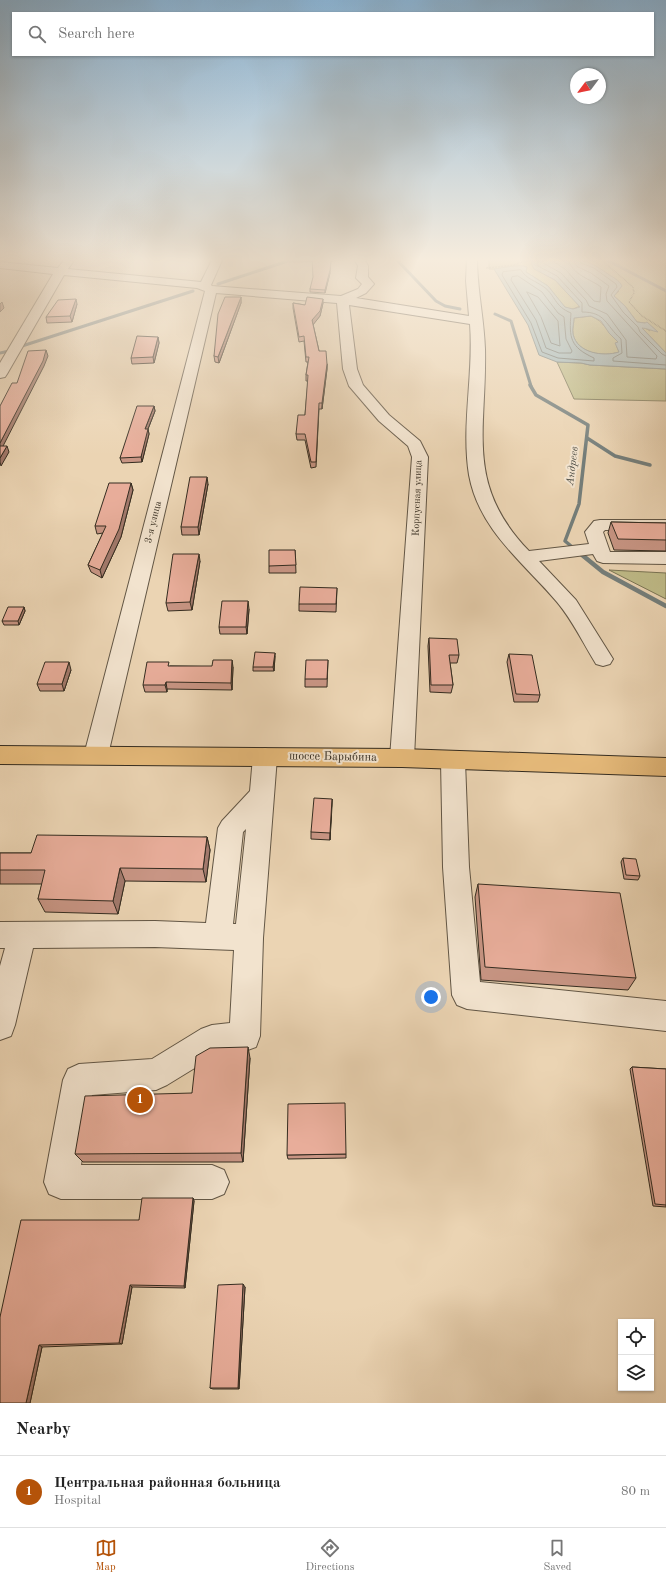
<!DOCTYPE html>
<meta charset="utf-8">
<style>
body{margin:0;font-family:"Old Standard TT",serif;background:#f2f2f2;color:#222}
.controls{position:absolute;right:12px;bottom:12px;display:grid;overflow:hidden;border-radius:0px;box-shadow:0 1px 3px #0004}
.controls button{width:36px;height:36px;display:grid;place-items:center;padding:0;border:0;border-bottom:1px solid #e0e0e0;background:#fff;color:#222;font:20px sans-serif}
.compass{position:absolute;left:570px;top:68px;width:36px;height:36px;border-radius:50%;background:#fff;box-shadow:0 1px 3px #0004;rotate:238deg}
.you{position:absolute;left:431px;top:997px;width:14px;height:14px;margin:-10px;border:3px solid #fff;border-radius:50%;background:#1a73e8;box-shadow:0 0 0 6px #1a73e833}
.badge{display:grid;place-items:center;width:26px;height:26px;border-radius:50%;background:#b45309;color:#fff;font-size:13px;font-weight:700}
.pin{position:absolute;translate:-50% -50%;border:2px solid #fff;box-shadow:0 1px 4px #0006}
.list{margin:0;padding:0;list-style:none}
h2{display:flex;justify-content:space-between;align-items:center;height:52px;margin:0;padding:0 16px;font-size:17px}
h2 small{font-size:13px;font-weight:400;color:#767676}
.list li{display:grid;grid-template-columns:26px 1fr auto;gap:12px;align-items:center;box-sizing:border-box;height:72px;padding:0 16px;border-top:1px solid #e0e0e0}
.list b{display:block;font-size:15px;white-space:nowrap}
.list p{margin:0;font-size:13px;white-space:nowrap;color:#767676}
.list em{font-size:13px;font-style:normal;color:#767676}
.icon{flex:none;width:22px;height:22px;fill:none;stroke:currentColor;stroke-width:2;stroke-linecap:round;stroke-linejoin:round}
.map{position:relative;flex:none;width:666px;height:1403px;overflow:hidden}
.search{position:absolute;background:#fff;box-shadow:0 1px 3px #0004;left:12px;right:12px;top:12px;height:44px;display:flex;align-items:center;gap:10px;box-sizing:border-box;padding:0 14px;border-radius:0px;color:#767676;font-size:15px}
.sheet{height:124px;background:#fff}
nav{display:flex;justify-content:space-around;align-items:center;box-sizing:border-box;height:56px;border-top:1px solid #e0e0e0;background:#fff;font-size:11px;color:#767676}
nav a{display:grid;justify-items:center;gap:2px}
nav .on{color:#b45309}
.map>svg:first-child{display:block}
.green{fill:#bfbb88;stroke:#7a7454}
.water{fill:#9eb5b8;stroke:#747e7b;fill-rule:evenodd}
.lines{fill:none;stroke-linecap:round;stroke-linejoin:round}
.shore{stroke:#69706c;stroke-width:1}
.stream-far2{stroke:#747e7b;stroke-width:3}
.stream-far1{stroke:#747e7b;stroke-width:3.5}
.stream{stroke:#747e7b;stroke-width:4.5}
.minor-casing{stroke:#625645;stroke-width:2}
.major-casing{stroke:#342c20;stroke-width:2}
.path{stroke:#342c20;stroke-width:1.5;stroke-dasharray:0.5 1;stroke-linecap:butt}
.minor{fill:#f2e3ce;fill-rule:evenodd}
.major{fill:#e6ba7a;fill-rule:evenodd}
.wall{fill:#c89584;stroke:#342c20}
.shaded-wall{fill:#a2796c;stroke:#342c20}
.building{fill:#e8ad9a;stroke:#342c20}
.labels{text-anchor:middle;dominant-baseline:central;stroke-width:4;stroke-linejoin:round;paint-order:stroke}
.far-street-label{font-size:10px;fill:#342c20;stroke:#f2e3ce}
.far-water-label{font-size:11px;font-style:italic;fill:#4e4e46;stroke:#f2e3ce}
.street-label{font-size:12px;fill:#342c20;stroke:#f2e3ce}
</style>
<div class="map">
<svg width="666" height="1403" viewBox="0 0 666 1403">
<rect width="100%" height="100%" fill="#ebd4b3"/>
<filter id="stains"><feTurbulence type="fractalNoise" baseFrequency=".005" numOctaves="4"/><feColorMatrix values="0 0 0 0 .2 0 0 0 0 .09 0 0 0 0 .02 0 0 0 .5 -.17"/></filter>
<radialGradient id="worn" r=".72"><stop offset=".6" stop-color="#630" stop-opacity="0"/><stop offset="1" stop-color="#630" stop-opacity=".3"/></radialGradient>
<g class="green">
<path d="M489,258H551L533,260L535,269L555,280L580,306L573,309L565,308L548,286L526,272L527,267C518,263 501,270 489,269Z"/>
<path d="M575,258H666V353L641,327L645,328L650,331L645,323L637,322L625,306L614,296L619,291Z"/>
<path d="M591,316C605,322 606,331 618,342L617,347L619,352C604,357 577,354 573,334C572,329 574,323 574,318Z"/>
<path d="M557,362L581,363L590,365L666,369V401L574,399Z"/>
<path d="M609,570L666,573V599Z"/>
</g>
<path class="water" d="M551,258C577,258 586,258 608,274C614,278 619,280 622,286L614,296L625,306L637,322L645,323L647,322L658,332C652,331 646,328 642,328L666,353V369L590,365L581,363L557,362L539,355L528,325L494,269C502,268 519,264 527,267L526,272L548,286L565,307L573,309L580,307L555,280L534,269L531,263L533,260ZM591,316L601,321L609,333L618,342L615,343L619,352C603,357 577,353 573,334C572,329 574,323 574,318Z"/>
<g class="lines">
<g class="shore">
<path d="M537,258L538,266L557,276L582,303V312C606,312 605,325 621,339L622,353L613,358V361L666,365"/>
<path d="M542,258L543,263L561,273L586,300L589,306L607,314L626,340L627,357L656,359L657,356L607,301L606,294L609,286L591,273L578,267L575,264L574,258"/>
<path d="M548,258L565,269L594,301L600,302L601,287C589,278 571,275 568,258"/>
<path d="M579,258L581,263L594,268L616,284L617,287L611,295L623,312L638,327L640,332L662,354L666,356"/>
<path d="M521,270C526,279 536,281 544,287C556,296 554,306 571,313C569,338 570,347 594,358V361L558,358L542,352L531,323L502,275L503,272Z"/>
<path d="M518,276L542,292L558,313L564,317L566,339L572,351L571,353H559L546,348L536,320L511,280L512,277Z"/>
<path d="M527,292L538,297L558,321L560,346L551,343L541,317Z"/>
</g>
<g class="stream-far2">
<path d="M395,258L436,301L445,306L460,309"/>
<path d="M603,258L666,291"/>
<path d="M218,284L288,261H324L352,258"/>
<path d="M495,314L511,321L531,386"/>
<path d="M22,346L193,291"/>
<path d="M0,353L9,351"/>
</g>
<g class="stream-far1">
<path d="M530,385L536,395L588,425L579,504L565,541L577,551"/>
<path d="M587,438L615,456L650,465"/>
</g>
<path class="stream" d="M576,550L603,572L666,606"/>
<g class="minor-casing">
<g id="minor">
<path d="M213,258H223L211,285L212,286L341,296L358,289L362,284L356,278L358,266L354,258H364L368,266V277L374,284L366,293L356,298L469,316L466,281L467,258H477C477,289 484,318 485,349C487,430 464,484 529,551L589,544L585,532L594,521L600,520H666V530H605L603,532L610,552H666V564L603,563L597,561L593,554L539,561L576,600L613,659L610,664L603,666L596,664C583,643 573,621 557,602C523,562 479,530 469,475C461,425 474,374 470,324L349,305L357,369L363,385L389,415L420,441L428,457L414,758L410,764L402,767L394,764L390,758L412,457L408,446L379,421L349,386L343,369L337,303L216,293L108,755L104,761L96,764L88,761L84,755L205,291L197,288L64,275L7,374L5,377L0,378V363L53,274L0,268V262L58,268L64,260L68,259L73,262L68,269L201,282Z"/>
<path d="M265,748L273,751L277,757L263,938L260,1036L256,1047L245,1051L216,1055L167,1085L156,1090L92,1095L81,1165H212L224,1170L229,1182L224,1194L212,1199H61L49,1194L44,1182L63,1080L68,1069L79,1064L152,1059L201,1029L212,1025L230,1023L234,950L155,947L33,948L15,1025L11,1036L0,1040V966L5,948H0V922L155,921L206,923L218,828L222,821L250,791L253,757L257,751ZM246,829L236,924H233L243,832Z"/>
<path d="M453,752L461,755L465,761L469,867L480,982L666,1001V1031L467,1009L457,1005L452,995L443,867L441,761L445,755Z"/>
</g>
</g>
<g class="major-casing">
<path id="major" d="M0,746L402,749L666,758V776L402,767L0,764Z"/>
</g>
<g class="path">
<path d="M599,258L633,287L634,293L629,302L642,316L666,331"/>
<path d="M486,268L514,265L533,258"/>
</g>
<use href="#minor" class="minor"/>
<use href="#major" class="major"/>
</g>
<g class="wall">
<path d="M325,260L330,273L325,293L310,292V289Z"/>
<path d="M241,297V303L219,363L215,362L214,356Z"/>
<path d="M293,303L305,305L323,303L320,316L313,324L319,351L327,364V369L322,409H319L316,467L311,468L305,440H297L296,434L305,415L308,381H306V375L308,362H306L304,341L299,342L293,308Z"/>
<path d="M77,304L72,322L47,323L46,317Z"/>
<path d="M158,337L159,343L154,363L132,364L131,358Z"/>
<path d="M154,406L155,411L148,429L149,434L142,462L122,463L120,458Z"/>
<path d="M131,483L133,490L121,537L102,578L91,572L88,565L103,533L97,534L95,526Z"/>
<path d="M208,484L199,535H182L181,527Z"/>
<path d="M611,522L666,523V551L614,550L608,533Z"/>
<path d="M295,550L296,573H269V566Z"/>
<path d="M200,561L192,610L168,611L166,603Z"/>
<path d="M337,588L336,612L299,611V604Z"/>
<path d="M24,607L25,611L19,625H4L2,621Z"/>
<path d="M249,609L247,634H220L219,627Z"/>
<path d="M429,638L459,655L457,663H450L453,685L451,693L430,692L428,646Z"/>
<path d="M509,654L540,695L538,702H514L507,662Z"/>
<path d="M275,656L274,671H253V667Z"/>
<path d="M328,660L327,687H305V679Z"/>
<path d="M170,666L233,667L232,690L167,689V692H145L143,685Z"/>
<path d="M71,670L64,691H40L37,684Z"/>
<path d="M332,799L330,840L311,839V832Z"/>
<path d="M207,837L210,850L206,882L125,881L118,914L45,912L38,899L42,884H0V853H31Z"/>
<path d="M623,858L640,876L638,880L624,879L621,862Z"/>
<path d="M478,884L636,978L628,990L481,980L475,897Z"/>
<path d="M250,1058L243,1162H83L75,1154L192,1093Z"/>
<path d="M632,1067L666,1069V1207L653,1206L630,1069Z"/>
<path d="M346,1154V1158L288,1159L287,1155Z"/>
<path d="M193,1198L194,1201L185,1288L132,1287L122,1344L42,1347L30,1403L0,1317L139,1220Z"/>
<path d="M245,1287L239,1389H213L210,1388Z"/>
</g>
<g class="shaded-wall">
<path d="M331,260L330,273L325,293V290Z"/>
<path d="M241,297V303L219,363L218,357Z"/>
<path d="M76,299L77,304L72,322L70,316Z"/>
<path d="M323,299V303L320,316L313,325L312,320Z"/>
<path d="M2,302L4,308L0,312V304Z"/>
<path d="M158,337L159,343L154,363L153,357Z"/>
<path d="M46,350L48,356L44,366L0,452V443Z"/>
<path d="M327,364V369L322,409V403Z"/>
<path d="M154,406L155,411L148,429L149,434L142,462L141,457L145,429Z"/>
<path d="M7,446L9,452L1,466L0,462V458Z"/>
<path d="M207,477L208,484L199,535L198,527Z"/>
<path d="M131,483L133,490L121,537L102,578L100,570Z"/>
<path d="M199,554L200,561L192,610L190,602Z"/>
<path d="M248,601L249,609L247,634L246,627Z"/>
<path d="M24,607L25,611L19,625L18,621Z"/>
<path d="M275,653V656L274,671L273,667Z"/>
<path d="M232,660L233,667L232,690L231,683Z"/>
<path d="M69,662L71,670L64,691L62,684Z"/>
<path d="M166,682L167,689V692L165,685Z"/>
<path d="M332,799V806L330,840V833Z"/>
<path d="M207,837L210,850L206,882L203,869Z"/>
<path d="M120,868L125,881L118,914L113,901Z"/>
<path d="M248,1047L250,1058L243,1162L241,1153Z"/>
<path d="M193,1198L194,1201L185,1288L184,1286Z"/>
<path d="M243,1284L245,1287L239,1389L238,1388Z"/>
<path d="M130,1285L132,1287L122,1344L119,1343Z"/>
<path d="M39,1345L42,1347L30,1403H26Z"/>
</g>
<g class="building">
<path d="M312,258H324V260H331L330,270L325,290L310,289L313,277Z"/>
<path d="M225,297H241L218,357L214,356L218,314Z"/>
<path d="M307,297L323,299L320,311L312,320L319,351H326L327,364L322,403H319L316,462H311L305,434H296L298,415H305L308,375H306L309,357H306L304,336L299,337L293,303L305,305Z"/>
<path d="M76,299L70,316L46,317L58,300Z"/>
<path d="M137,336L158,337L153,357L131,358Z"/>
<path d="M46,350L43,361L0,443V406L12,383H17L28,351Z"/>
<path d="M137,406H154L145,429H148L141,457L120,458Z"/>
<path d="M0,446H7L0,458Z"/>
<path d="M190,477H207L198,527H181Z"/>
<path d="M109,483H131L119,529L100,570L88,565L106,526H95Z"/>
<path d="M611,522L666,523V540L618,539Z"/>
<path d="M269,550H295L296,565L269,566Z"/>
<path d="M173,554H199L190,602L166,603Z"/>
<path d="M300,587L337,588L336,604H299Z"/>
<path d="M222,601H248L246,627H219Z"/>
<path d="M8,607H24L18,621H2Z"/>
<path d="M429,638L457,639L459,655H449L453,685H431Z"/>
<path d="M255,652L275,653L273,667H253Z"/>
<path d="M509,654L532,655L540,695L516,694Z"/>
<path d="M213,660H232L231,683L166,682L165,685H143L147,662H169L168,666H212Z"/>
<path d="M306,660H328L327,679H305Z"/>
<path d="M45,662H69L62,684H37Z"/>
<path d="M314,798L332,799L330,833L311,832Z"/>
<path d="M37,835L207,837L203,869L120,868L113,901L38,899L45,870H0V853H31Z"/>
<path d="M623,858L636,859L640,876L626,875Z"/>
<path d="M478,884L620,893L636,978L485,967Z"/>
<path d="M248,1047L241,1153L75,1154L85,1096L192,1093L196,1056L210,1048Z"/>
<path d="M632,1067L666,1069V1205L655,1204Z"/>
<path d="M345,1103L346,1154L287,1155L288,1104Z"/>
<path d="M142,1198H193L184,1286L130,1285L119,1343L39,1345L26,1403H0V1317L21,1220H139Z"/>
<path d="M243,1284L238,1388H210L218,1285Z"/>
</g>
<linearGradient id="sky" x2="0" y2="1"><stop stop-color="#8ab4d5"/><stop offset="0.57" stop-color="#f6ecdd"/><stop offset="1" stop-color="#f6ecdd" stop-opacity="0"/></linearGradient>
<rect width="666" height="455" fill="url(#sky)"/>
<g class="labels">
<g class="far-street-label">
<text transform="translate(417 498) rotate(-88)">Корпусная улица</text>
<text transform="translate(153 522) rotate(-76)">3-я улица</text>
</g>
<g class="far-water-label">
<text transform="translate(573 466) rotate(-83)">Андреев</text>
</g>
<g class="street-label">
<text transform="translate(333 757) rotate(1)">шоссе Барыбина</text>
</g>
</g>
<rect width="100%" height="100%" filter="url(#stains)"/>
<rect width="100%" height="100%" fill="url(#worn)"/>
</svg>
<div class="controls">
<button><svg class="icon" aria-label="locate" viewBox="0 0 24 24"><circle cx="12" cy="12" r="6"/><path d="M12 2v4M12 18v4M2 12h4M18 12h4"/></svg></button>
<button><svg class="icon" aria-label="layers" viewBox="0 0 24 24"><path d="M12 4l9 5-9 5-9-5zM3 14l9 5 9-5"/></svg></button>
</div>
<svg class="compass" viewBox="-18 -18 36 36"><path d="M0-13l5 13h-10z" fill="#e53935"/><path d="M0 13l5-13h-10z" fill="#767676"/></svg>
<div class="you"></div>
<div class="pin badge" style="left:140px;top:1100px">1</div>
<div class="search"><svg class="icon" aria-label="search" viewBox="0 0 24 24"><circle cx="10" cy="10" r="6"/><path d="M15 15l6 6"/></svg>Search here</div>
</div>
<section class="sheet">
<h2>Nearby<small></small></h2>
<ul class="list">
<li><span class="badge">1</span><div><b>Центральная районная больница</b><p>Hospital</p></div><em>80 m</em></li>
</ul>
</section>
<nav>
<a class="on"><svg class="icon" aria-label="map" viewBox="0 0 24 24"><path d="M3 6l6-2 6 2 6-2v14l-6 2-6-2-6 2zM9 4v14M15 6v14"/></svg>Map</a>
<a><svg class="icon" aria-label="directions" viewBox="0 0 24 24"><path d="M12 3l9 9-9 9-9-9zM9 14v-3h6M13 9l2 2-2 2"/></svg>Directions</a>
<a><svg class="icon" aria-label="saved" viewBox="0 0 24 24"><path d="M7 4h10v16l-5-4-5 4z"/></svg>Saved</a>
</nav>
